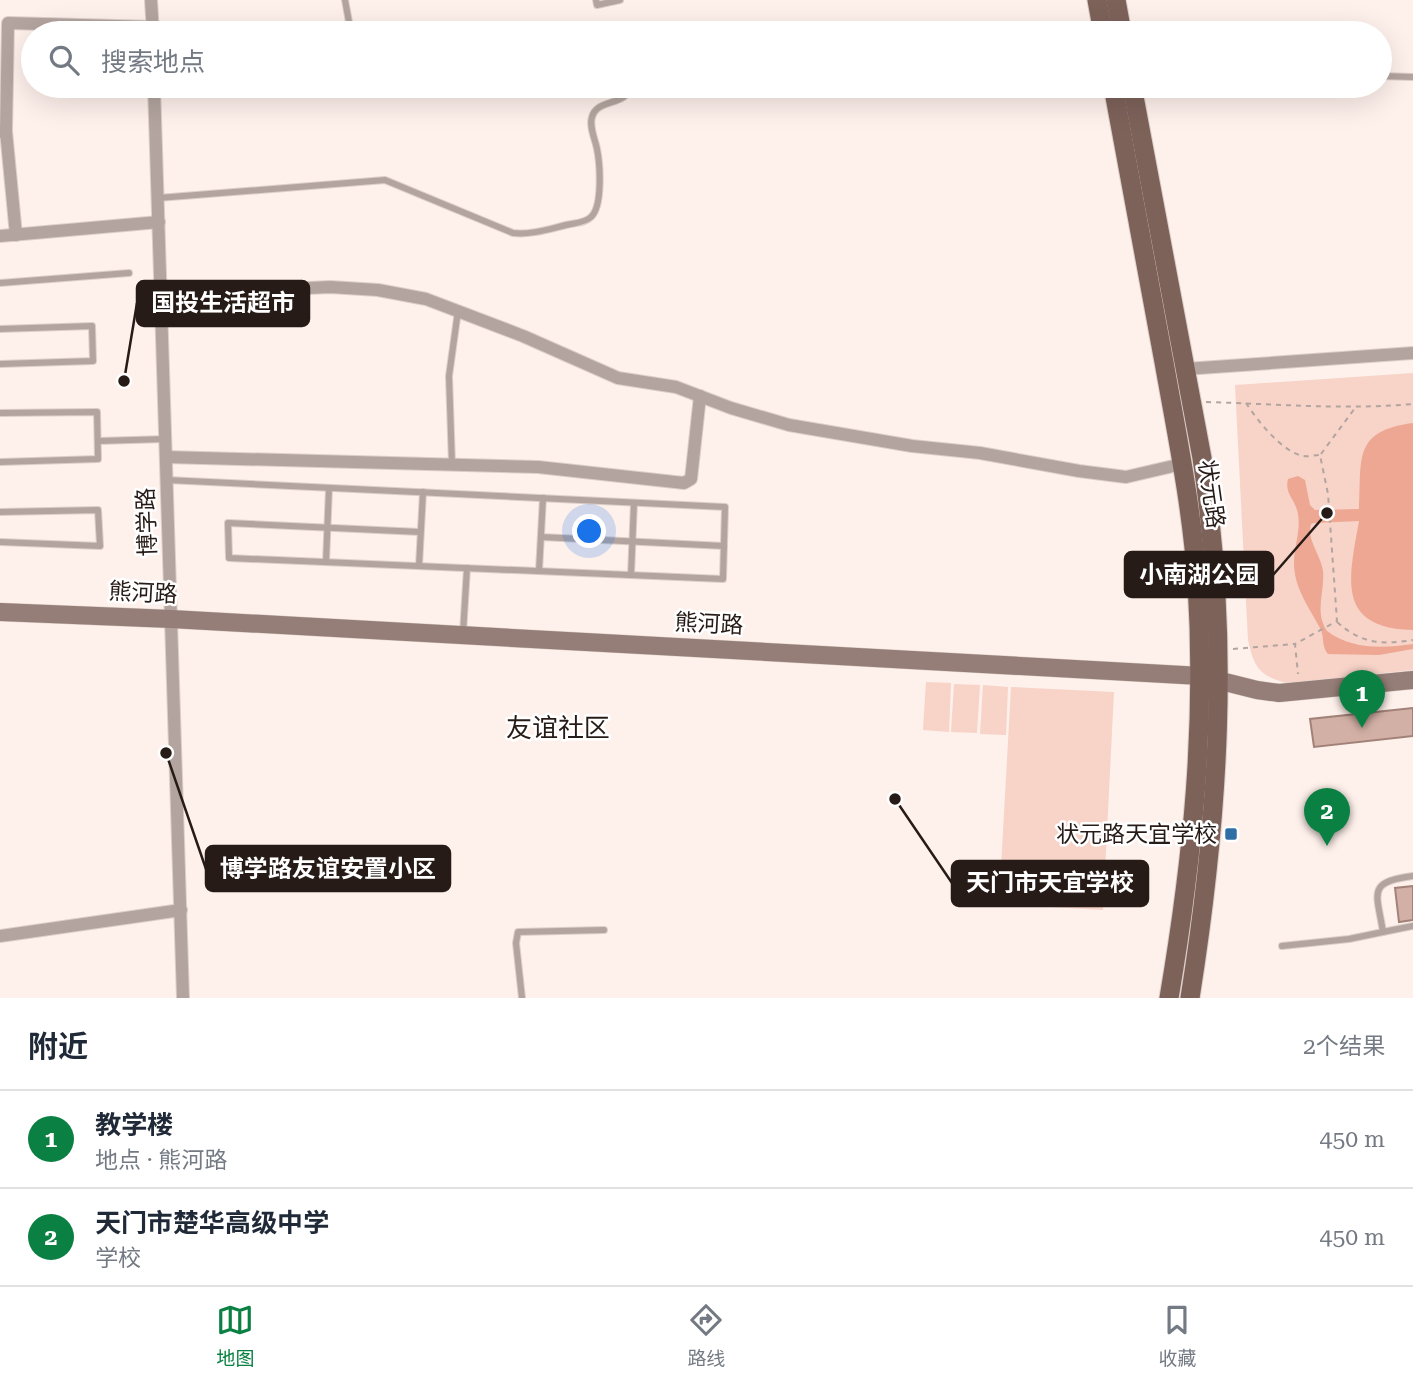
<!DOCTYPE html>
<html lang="zh">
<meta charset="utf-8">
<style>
body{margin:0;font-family:"Roboto Serif","Noto Sans SC",serif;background:#f2f2f3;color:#1f2937}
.you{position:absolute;left:590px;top:532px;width:24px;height:24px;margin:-18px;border:5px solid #fff;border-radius:50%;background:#1a73e8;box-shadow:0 0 0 10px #1a73e833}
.badge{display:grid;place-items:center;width:46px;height:46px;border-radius:50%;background:#0b8043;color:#fff;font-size:23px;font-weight:700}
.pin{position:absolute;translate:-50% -58px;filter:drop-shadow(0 2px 4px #0008)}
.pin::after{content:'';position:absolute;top:37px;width:24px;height:21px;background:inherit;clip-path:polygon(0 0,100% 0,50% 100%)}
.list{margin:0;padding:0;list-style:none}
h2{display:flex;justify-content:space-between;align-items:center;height:91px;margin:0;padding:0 28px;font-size:30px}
h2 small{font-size:23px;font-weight:400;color:#747a83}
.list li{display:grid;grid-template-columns:46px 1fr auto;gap:21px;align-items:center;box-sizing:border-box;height:98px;padding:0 28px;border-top:2px solid #e0e1e3}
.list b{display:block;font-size:26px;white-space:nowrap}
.list p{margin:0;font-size:23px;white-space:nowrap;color:#747a83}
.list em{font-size:23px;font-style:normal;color:#747a83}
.icon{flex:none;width:38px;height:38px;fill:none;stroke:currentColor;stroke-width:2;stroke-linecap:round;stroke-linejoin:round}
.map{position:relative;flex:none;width:1413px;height:998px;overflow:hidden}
.search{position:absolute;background:#fff;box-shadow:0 7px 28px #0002;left:21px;right:21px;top:21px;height:77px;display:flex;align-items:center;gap:18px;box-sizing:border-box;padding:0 24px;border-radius:38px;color:#747a83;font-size:26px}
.sheet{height:287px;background:#fff}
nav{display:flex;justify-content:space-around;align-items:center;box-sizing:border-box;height:98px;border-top:2px solid #e0e1e3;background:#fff;font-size:19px;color:#747a83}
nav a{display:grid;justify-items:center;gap:4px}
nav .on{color:#0b8043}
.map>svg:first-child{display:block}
.green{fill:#f7d3c8}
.water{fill:#eda792}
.building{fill:#d3b0a6;stroke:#a28278;stroke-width:2}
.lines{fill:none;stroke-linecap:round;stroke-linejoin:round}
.lane-casing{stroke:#dccec9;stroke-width:8}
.street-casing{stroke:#dccec9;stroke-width:14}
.secondary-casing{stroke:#dccec9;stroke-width:19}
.primary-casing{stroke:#dccec9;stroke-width:21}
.path{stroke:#b2a5a0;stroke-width:2;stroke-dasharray:5 5;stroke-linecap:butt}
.lane{stroke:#b3a49f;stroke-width:6}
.street{stroke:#b3a49f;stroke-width:12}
.secondary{stroke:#947e77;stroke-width:18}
.primary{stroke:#7d625a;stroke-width:19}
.poi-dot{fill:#306fa6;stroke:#fff;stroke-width:2.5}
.labels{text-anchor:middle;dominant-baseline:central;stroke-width:5;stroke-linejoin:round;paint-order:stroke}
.street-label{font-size:23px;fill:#271b17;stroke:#fff}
.poi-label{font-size:23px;fill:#271b17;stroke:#fff;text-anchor:end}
.quarter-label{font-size:26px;fill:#271b17;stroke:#fff}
.leader{fill:none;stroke:#271b17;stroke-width:2.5}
.callout-dot{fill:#271b17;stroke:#fff;stroke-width:2.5}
.callout{fill:#271b17;stroke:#271b17;stroke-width:2.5}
.callout-label{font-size:24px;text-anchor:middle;font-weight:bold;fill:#fff}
</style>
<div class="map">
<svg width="1413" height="998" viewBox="0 0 1413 998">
<rect width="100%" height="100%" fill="#fef0eb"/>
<g class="green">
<path d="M1413,373V670L1287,683C1259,676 1254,667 1248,640L1235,385Z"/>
<path d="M926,682L951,683L949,732L923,730Z"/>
<path d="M954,684L980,685L977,733L951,732Z"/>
<path d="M983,685L1008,687L1006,735L980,734Z"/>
<path d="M1011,687L1114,692L1103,910L999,904Z"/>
</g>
<path class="water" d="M1413,423V630C1335,628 1349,578 1359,521L1314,523L1311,524C1306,539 1321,555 1323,571C1325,593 1314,611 1327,631C1352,650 1384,648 1413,644V649L1379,655L1328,654C1321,646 1325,637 1320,628C1309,607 1294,588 1294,563C1294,546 1301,531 1298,514C1296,500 1284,494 1288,479L1298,476L1305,480L1310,505L1315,510L1359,509C1362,459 1352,431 1413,423Z"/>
<g class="building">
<path d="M1413,708V736L1314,747L1310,719Z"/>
<path d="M1413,886V920L1399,922L1395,888Z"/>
</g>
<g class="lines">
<g class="lane-casing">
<g id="lane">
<path d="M345,0L351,33"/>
<path d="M596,0L597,5L620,0"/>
<path d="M582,33L614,28L624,33"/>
<path d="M1380,76L1413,77"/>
<path d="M158,198L385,180L513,233C531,235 549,229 566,225C574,223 585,223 591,217C603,206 600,164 597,149C595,139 589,127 592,117C597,98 626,107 631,86"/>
<path d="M0,283L129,273"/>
<path d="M0,329L92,326L93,361L0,364"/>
<path d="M0,413L97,412L98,459L0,462"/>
<path d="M98,441L166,439"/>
<path d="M452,464L449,376L458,311"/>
<path d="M167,480L725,507L723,579L229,558L228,523L420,532"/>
<path d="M0,512L98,510L100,546L0,542"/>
<path d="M541,537L724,546"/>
<path d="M326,562L329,488"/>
<path d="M419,566L423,492"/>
<path d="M539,571L543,498"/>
<path d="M631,575L634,503"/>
<path d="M463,633L467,568"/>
<path d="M1383,932L1413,926"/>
<path d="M1282,946L1349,939L1383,932C1377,893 1366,882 1413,876"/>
<path d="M522,998L516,943L518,932L604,930"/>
</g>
</g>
<g class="street-casing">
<g id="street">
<path d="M151,0L153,33"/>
<path d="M154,86L183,998"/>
<path d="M6,131L16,235"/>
<path d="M0,132L6,131L8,23L152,27"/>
<path d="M0,236L159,222"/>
<path d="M161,295L330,287L378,290L426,299L523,336L618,378L676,387L731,408L789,425L912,446L980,453L1079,471L1126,477L1182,464"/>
<path d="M1185,369L1413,353"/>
<path d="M166,457L538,467L684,483L691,479L700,396"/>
<path d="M0,936L181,910"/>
</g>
</g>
<g class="secondary-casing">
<path id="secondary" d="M0,612L171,619L1201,676L1257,690L1279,693L1413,680"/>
</g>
<g class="primary-casing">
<g id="primary">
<path d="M1097,0L1103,33"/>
<path d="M1116,0L1122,33"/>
<path d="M1113,86C1130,178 1147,270 1164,362C1177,435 1192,508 1197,582C1206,725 1193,857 1169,998"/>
<path d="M1132,86L1202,458C1230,643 1219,815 1190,998"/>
</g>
</g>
<g class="path">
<path d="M1206,402C1277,404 1342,410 1413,404"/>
<path d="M1246,403C1257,420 1282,452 1303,456C1308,457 1315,455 1320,455L1328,494L1337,621L1295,644L1298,674"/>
<path d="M1321,454L1355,408"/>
<path d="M1337,622C1362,644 1381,645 1413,640"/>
<path d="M1233,649L1294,644"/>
</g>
<use href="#lane" class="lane"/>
<use href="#street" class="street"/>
<use href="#secondary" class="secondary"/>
<use href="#primary" class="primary"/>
</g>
<rect class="poi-dot" x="1224" y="827" width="14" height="14" rx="3.5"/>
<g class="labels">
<g class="street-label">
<text transform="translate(1211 494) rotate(82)">状元路</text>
<text transform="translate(147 522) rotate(-92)">博学路</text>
<text transform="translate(143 593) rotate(3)">熊河路</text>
<text transform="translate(709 624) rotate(3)">熊河路</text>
</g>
<g class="poi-label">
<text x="1217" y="834">状元路天宜学校</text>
</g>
<g class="quarter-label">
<text x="558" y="728">友谊社区</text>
</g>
</g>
<path class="leader" d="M124 381L137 303M1327 513L1273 575M166 753L206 869M895 799L952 883"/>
<g class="callout-dot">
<circle cx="124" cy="381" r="7"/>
<circle cx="1327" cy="513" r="7"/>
<circle cx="166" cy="753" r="7"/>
<circle cx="895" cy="799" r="7"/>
</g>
<g class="callout">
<rect x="137" y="281" width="172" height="45" rx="7"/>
<rect x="1125" y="552" width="148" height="45" rx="7"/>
<rect x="206" y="846" width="244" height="45" rx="7"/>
<rect x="952" y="861" width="196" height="45" rx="7"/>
</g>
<g class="callout-label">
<text x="223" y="311">国投生活超市</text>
<text x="1199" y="583">小南湖公园</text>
<text x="328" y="877">博学路友谊安置小区</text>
<text x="1050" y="891">天门市天宜学校</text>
</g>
</svg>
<div class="you"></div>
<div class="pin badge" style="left:1362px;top:728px">1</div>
<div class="pin badge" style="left:1327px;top:846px">2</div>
<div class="search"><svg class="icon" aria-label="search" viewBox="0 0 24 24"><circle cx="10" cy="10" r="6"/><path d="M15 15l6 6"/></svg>搜索地点</div>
</div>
<section class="sheet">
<h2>附近<small>2个结果</small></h2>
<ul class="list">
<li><span class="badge">1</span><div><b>教学楼</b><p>地点 · 熊河路</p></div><em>450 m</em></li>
<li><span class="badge">2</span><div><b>天门市楚华高级中学</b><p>学校</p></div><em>450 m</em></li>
</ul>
</section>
<nav>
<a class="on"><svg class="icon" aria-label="map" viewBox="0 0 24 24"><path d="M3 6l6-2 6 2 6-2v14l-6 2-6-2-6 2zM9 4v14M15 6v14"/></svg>地图</a>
<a><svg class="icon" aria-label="directions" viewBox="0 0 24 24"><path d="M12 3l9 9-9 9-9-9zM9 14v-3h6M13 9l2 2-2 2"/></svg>路线</a>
<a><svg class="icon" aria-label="saved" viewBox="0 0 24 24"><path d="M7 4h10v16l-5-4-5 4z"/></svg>收藏</a>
</nav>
